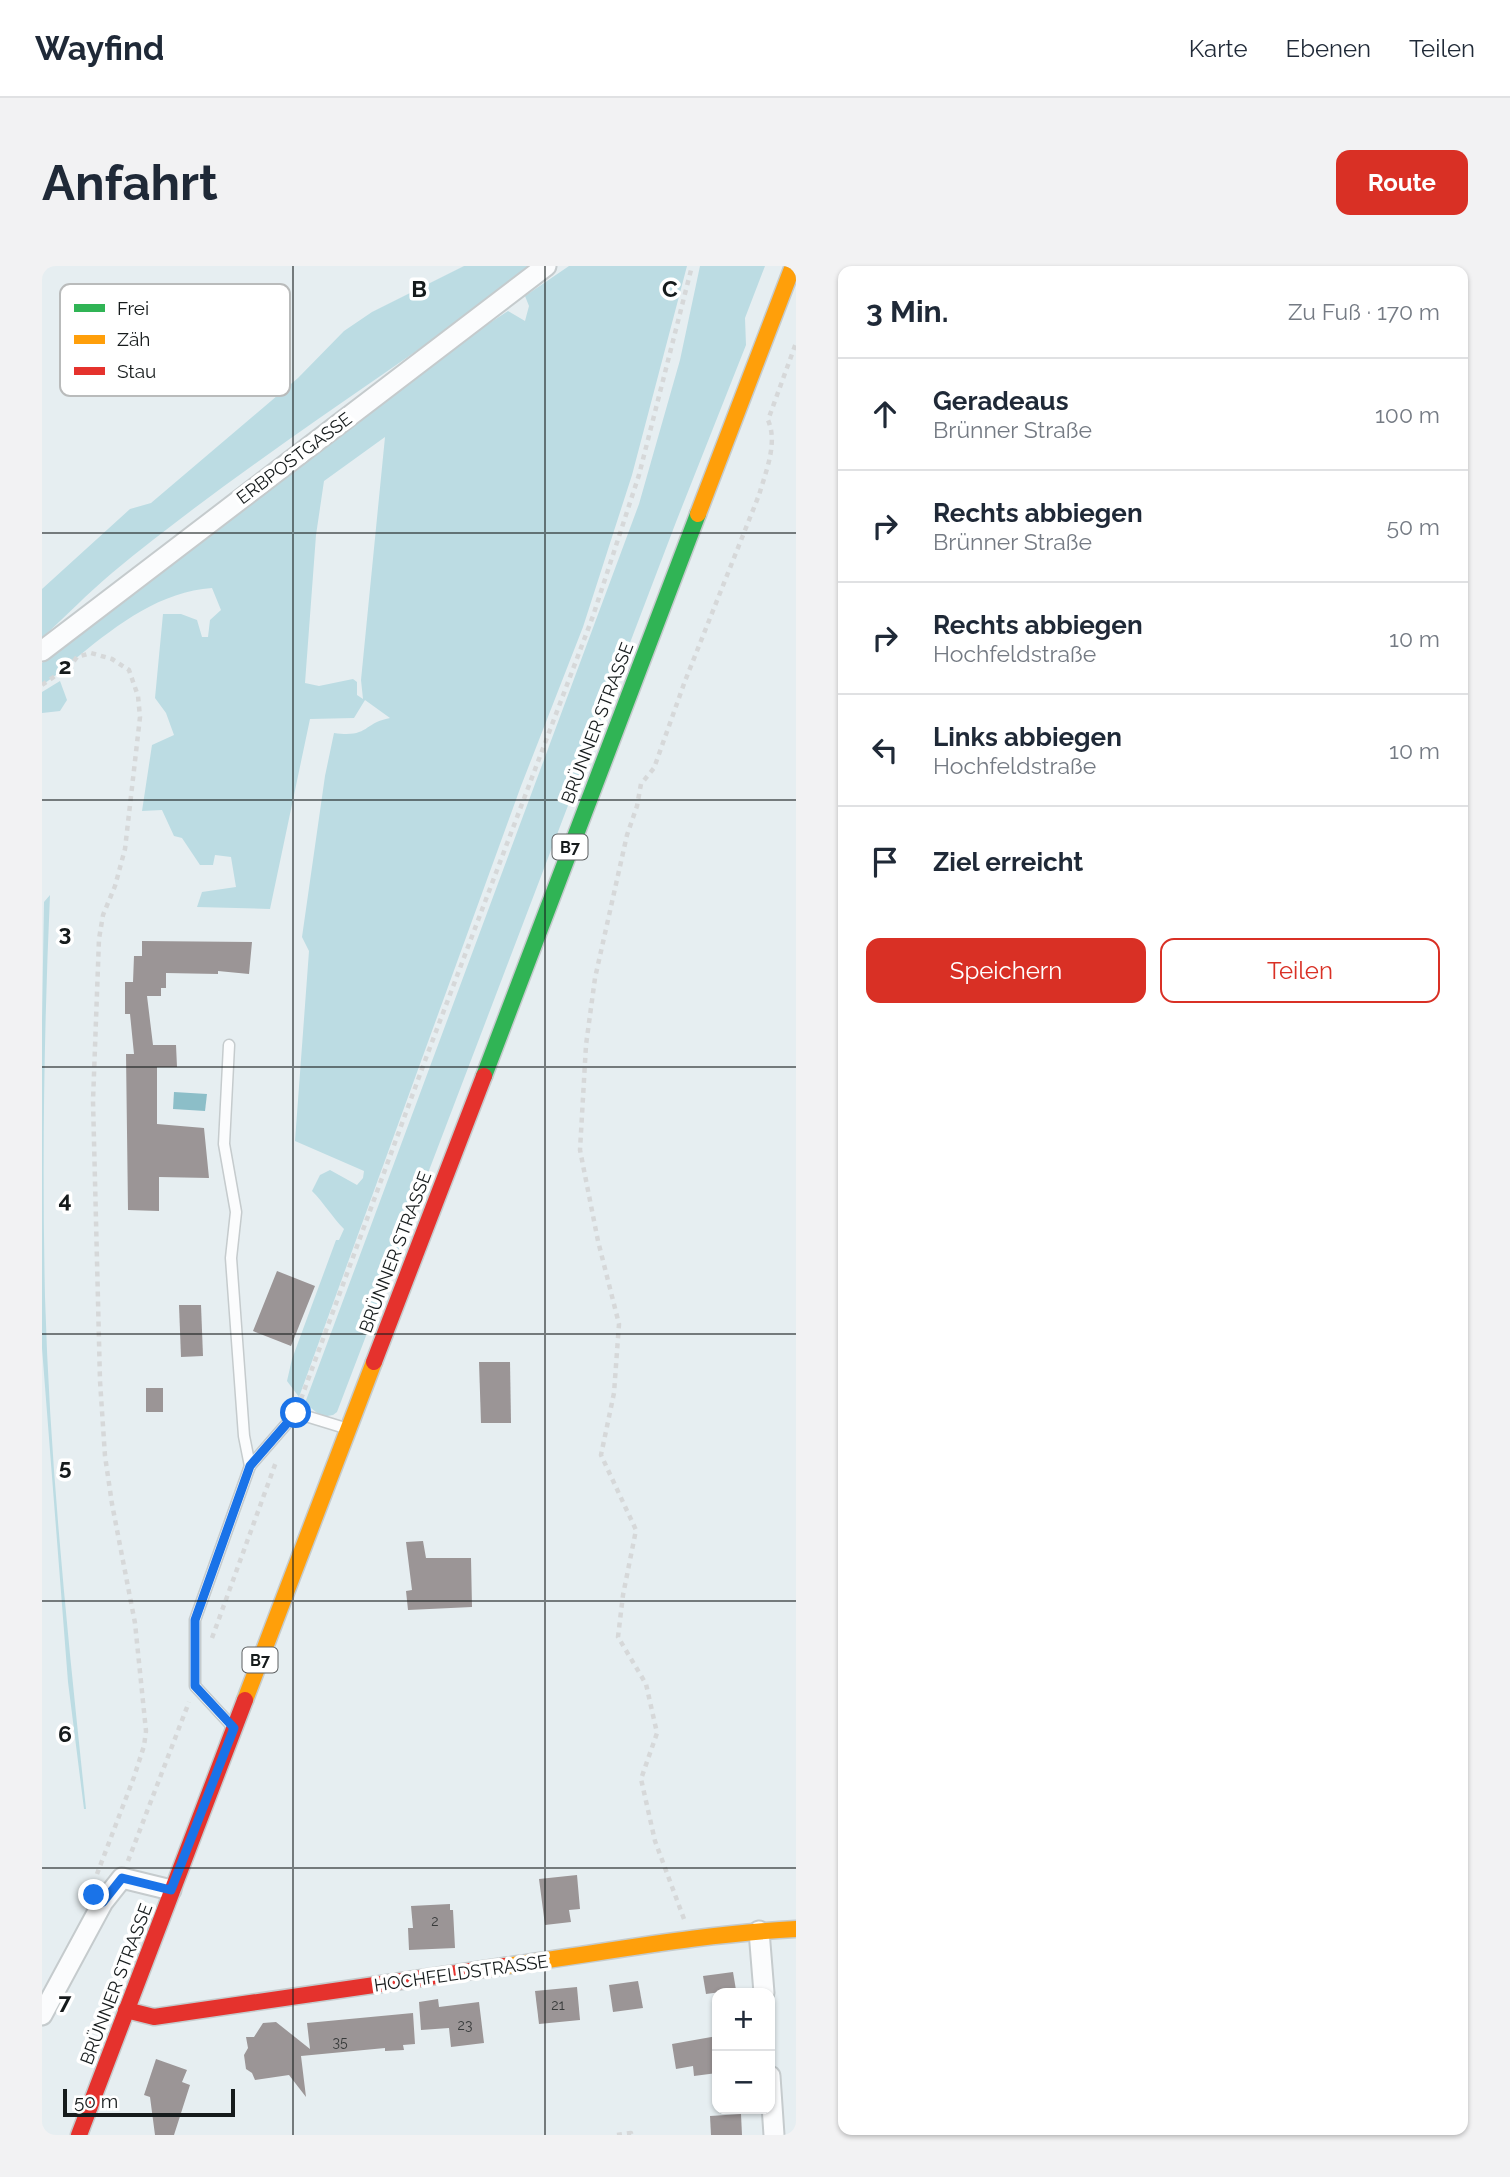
<!DOCTYPE html>
<html lang="de">
<meta charset="utf-8">
<style>
body{margin:0;font-family:Raleway,sans-serif;background:#f2f2f3;color:#1f2937}
.controls{position:absolute;right:21px;bottom:21px;display:grid;overflow:hidden;border-radius:14px;box-shadow:0 2px 5px #0004}
.controls button{width:63px;height:63px;display:grid;place-items:center;padding:0;border:0;border-bottom:2px solid #e0e1e3;background:#fff;color:#1f2937;font:35px sans-serif}
.scale{position:absolute;left:21px;bottom:18px;width:172px;box-sizing:border-box;padding-left:7px;border:4px solid #161b1c;border-top:0;font-size:19px;line-height:24px;white-space:nowrap;color:#161b1c;-webkit-text-stroke:5px #fff;paint-order:stroke}
.stop{position:absolute;width:21px;height:21px;margin:-16px;border:5px solid #1a73e8;border-radius:50%;background:#fff}
.stop.end{background:#1a73e8;border-color:#fff;box-shadow:0 2px 7px #0008}
.list{margin:0;padding:0;list-style:none}
h2{display:flex;justify-content:space-between;align-items:center;height:91px;margin:0;padding:0 28px;font-size:30px}
h2 small{font-size:23px;font-weight:400;color:#747a83}
.list li{display:grid;grid-template-columns:46px 1fr auto;gap:21px;align-items:center;box-sizing:border-box;height:112px;padding:0 28px;border-top:2px solid #e0e1e3}
.list b{display:block;font-size:26px;white-space:nowrap}
.list p{margin:0;font-size:23px;white-space:nowrap;color:#747a83}
.list em{font-size:23px;font-style:normal;color:#747a83}
.actions{display:flex;gap:14px;padding:21px 28px}
.actions a{flex:1;padding:16px 0;border:2px solid #d93025;border-radius:14px;text-align:center;font-size:24px;color:#d93025}
.actions .main{background:#d93025;color:#fff}
.icon{flex:none;width:38px;height:38px;fill:none;stroke:currentColor;stroke-width:2;stroke-linecap:round;stroke-linejoin:round}
.map{position:relative;flex:none;width:754px;height:1869px;overflow:hidden;border-radius:14px}
header{display:flex;align-items:center;gap:42px;box-sizing:border-box;height:98px;padding:0 35px;background:#fff;border-bottom:2px solid #e0e1e3}
header strong{font-size:33px}
nav{display:flex;gap:38px;margin-inline-start:auto;font-size:24px}
.intro{display:flex;align-items:center;justify-content:space-between;box-sizing:border-box;height:168px;padding:0 42px}
h1{margin:0;font-size:49px}
.button{padding:18px 32px;border-radius:14px;background:#d93025;color:#fff;font-size:24px;font-weight:700}
main{display:flex;gap:42px;padding:0 42px}
aside{flex:1;background:#fff;border-radius:14px;box-shadow:0 2px 5px #0004}
.map>svg:first-child{display:block}
.green{fill:#bcdce3;fill-rule:evenodd}
.water{fill:#8cbec8}
.building{fill:#9b9596}
.lines{fill:none;stroke-linecap:round;stroke-linejoin:round}
.lane-casing{stroke:#c5cbcd;stroke-width:13}
.street-casing{stroke:#c5cbcd;stroke-width:23}
.fast-casing{stroke:#c5cbcd;stroke-width:19}
.slow-casing{stroke:#c5cbcd;stroke-width:19}
.jam-casing{stroke:#c5cbcd;stroke-width:19}
.path{stroke:#d6d8d9;stroke-width:4.5;stroke-dasharray:5 5;stroke-linecap:butt}
.lane{stroke:#fbfcfd;stroke-width:10}
.street{stroke:#fbfcfd;stroke-width:19}
.fast{stroke:#30b455;stroke-width:16}
.slow{stroke:#ff9f0a;stroke-width:16}
.jam{stroke:#e5322d;stroke-width:16}
.route{stroke:#1a73e8;stroke-width:9}
.grid{fill:none;stroke:#161b1c;stroke-width:2;stroke-opacity:0.55}
.labels{text-anchor:middle;dominant-baseline:central;stroke-width:7;stroke-linejoin:round;paint-order:stroke}
.number-label{font-size:14px;fill:#373a3a}
.shield{fill:#fff;stroke:#5c5f60;stroke-width:2}
.shield-label{font-size:16px;font-weight:bold;fill:#161b1c}
.street-label{font-size:18px;fill:#161b1c;stroke:#fff}
.key{fill:#fff;stroke:#b9bbbb;stroke-width:2}
.key-label{font-size:19px;fill:#161b1c}
.grid-label{font-size:23px;text-anchor:middle;font-weight:bold;fill:#161b1c;stroke:#fff;stroke-width:7;stroke-linejoin:round;paint-order:stroke}
</style>
<header>
<strong>Wayfind</strong>
<nav><a>Karte</a><a>Ebenen</a><a>Teilen</a></nav>
</header>
<div class="intro"><h1>Anfahrt</h1><a class="button">Route</a></div>
<main>
<div class="map">
<svg width="754" height="1869" viewBox="0 0 754 1869">
<rect width="100%" height="100%" fill="#e6eef1"/>
<g class="green">
<path d="M422,0H493C353,104 204,196 70,307C46,327 23,351 0,372V323L88,243L109,237L256,112L302,65L330,46Z"/>
<path d="M527,0H645L590,209L541,361L479,520L257,1131L245,1115L250,1093L294,974H297L302,963C290,951 282,937 270,925L278,909L288,904L315,919L321,912L322,905L253,875L267,685L260,671L283,510L292,467C327,472 321,457 348,452L323,434L312,452L268,453L228,643L155,641L160,626L194,621L189,591L173,589L171,599H158L140,572L132,570L120,544L100,545L110,479L132,469L124,447L113,432L121,348H139L155,354L160,371H166L168,354L179,344L170,322C120,325 76,358 38,389C25,399 14,410 0,419V397L62,346L414,79L466,45L483,55L487,40L483,30ZM343,171L319,414L321,433L315,429V416L311,413L277,420L263,417L274,269L282,215Z"/>
<path d="M658,0H723L703,52L704,79L634,256L295,1146L291,1149L280,1151L263,1137L597,238L638,94Z"/>
<path d="M18,415L25,434L18,445L0,447V426Z"/>
<path d="M8,629C2,763 0,897 3,1031C8,1202 26,1373 44,1543H42L26,1416L0,1082V754L2,636Z"/>
</g>
<path class="water" d="M132,826L165,828L163,845L131,843Z"/>
<g class="building">
<path d="M100,675L210,676L207,708L176,705V708L124,707V722H119V730H105L111,779H134L135,801H115V858L162,862L167,912L117,911V945L86,944L84,788H92L88,748H83V716H91L92,690H100Z"/>
<path d="M235,1005L273,1020L249,1080L211,1065Z"/>
<path d="M137,1039H159L161,1090L139,1091Z"/>
<path d="M437,1096H468L469,1157H439Z"/>
<rect x="104" y="1122" width="17" height="24"/>
<path d="M381,1275L384,1292H429L430,1341L366,1344L364,1325L370,1324L364,1276Z"/>
<path d="M535,1609L538,1643L527,1644L529,1656L503,1659L497,1613Z"/>
<path d="M408,1638V1644H411L413,1682L367,1684L366,1662H371L369,1640Z"/>
<path d="M691,1706L694,1724L664,1728L661,1710Z"/>
<path d="M596,1715L601,1742L571,1746L567,1719Z"/>
<path d="M535,1721L538,1754L497,1758L493,1725Z"/>
<path d="M396,1733L397,1741L437,1736L442,1777L409,1781L407,1762L379,1764L377,1736Z"/>
<path d="M371,1747L373,1778L361,1779L362,1784L343,1785V1782L259,1790L264,1831L247,1809L213,1814L210,1807L204,1803L202,1789L206,1782L204,1771H212L221,1757L234,1756L268,1783L265,1757Z"/>
<path d="M675,1770V1807L652,1810L651,1800L634,1803L630,1778Z"/>
<path d="M114,1793L145,1804L140,1816L148,1819L132,1869H113L108,1831L102,1829Z"/>
<path d="M699,1848L700,1869H669L668,1850Z"/>
</g>
<g class="lines">
<g class="lane-casing">
<g id="lane">
<path d="M187,779L182,878L194,946L189,992L202,1170L208,1200L153,1354V1420L189,1459"/>
<path d="M208,1200L254,1147L303,1162"/>
</g>
</g>
<g class="street-casing">
<g id="street">
<path d="M0,385L504,0"/>
<path d="M717,1665L722,1727"/>
<path d="M0,1749L61,1636L80,1612L129,1624"/>
<path d="M728,1810L732,1869"/>
</g>
</g>
<g class="fast-casing">
<path id="fast" d="M442,810L656,248"/>
</g>
<g class="slow-casing">
<g id="slow">
<path d="M656,248L751,0"/>
<path d="M203,1434L332,1096"/>
<path d="M463,1700C560,1687 657,1668 754,1663"/>
</g>
</g>
<g class="jam-casing">
<g id="jam">
<path d="M332,1096L442,810"/>
<path d="M84,1744L112,1751L463,1700"/>
<path d="M37,1869L203,1434"/>
</g>
</g>
<g class="path">
<path d="M0,419L29,399L35,391L49,387L70,393L87,404L96,430L98,451L83,583L73,620L61,649L57,673L51,835L58,1115L63,1190L70,1238L93,1357L104,1465L102,1480L92,1511L55,1608"/>
<path d="M259,1133L384,792L551,350L597,209L650,0"/>
<path d="M170,1372L234,1196"/>
<path d="M86,1595L147,1436"/>
<path d="M642,1653L613,1575L599,1513L615,1467L604,1418L576,1371L581,1329L594,1264L559,1189L572,1127L577,1058L556,975L538,884L544,779L553,712L585,569L595,540L599,518L612,502L643,415L717,229C724,205 736,177 726,154L754,77"/>
<path d="M575,1869L589,1867V1869"/>
</g>
<use href="#lane" class="lane"/>
<use href="#street" class="street"/>
<use href="#fast" class="fast"/>
<use href="#slow" class="slow"/>
<use href="#jam" class="jam"/>
</g>
<g class="lines">
<path class="route" d="M52,1629L61,1636L80,1612L129,1624L192,1462L153,1420V1354L208,1200L254,1147"/>
</g>
<path class="grid" d="M251,0V1869M503,0V1869M0,267H754M0,534H754M0,801H754M0,1068H754M0,1335H754M0,1602H754"/>
<g class="labels">
<g class="number-label">
<text x="393" y="1655">2</text>
<text x="516" y="1739">21</text>
<text x="423" y="1759">23</text>
<text x="298" y="1776">35</text>
</g>
<g class="shield">
<rect x="510.5" y="568.5" width="35" height="25" rx="5"/>
<rect x="200.5" y="1381.5" width="35" height="25" rx="5"/>
</g>
<g class="shield-label">
<text x="528" y="581">B7</text>
<text x="218" y="1394">B7</text>
</g>
<g class="street-label">
<text transform="translate(252 192) rotate(-37)">ERBPOSTGASSE</text>
<text transform="translate(555 457) rotate(-69)">BRÜNNER STRASSE</text>
<text transform="translate(353 986) rotate(-69)">BRÜNNER STRASSE</text>
<text transform="translate(419 1707) rotate(-8)">HOCHFELDSTRASSE</text>
<text transform="translate(74 1718) rotate(-69)">BRÜNNER STRASSE</text>
</g>
</g>
<rect x="18" y="18" width="230" height="112" rx="10" class="key"/>
<rect x="32" y="38" width="31" height="8" fill="#30b455"/>
<rect x="32" y="69" width="31" height="9" fill="#ff9f0a"/>
<rect x="32" y="101" width="31" height="8" fill="#e5322d"/>
<g class="key-label">
<text x="75" y="49">Frei</text>
<text x="75" y="80">Zäh</text>
<text x="75" y="112">Stau</text>
</g>
<g class="grid-label">
<text x="377" y="31">B</text>
<text x="628" y="31">C</text>
<text x="23" y="408">2</text>
<text x="23" y="675">3</text>
<text x="23" y="942">4</text>
<text x="23" y="1209">5</text>
<text x="23" y="1476">6</text>
<text x="23" y="1743">7</text>
</g>
</svg>
<div class="controls">
<button>+</button>
<button>−</button>
</div>
<div class="scale">50 m</div>
<div class="stop" style="left:254px;top:1147px"></div>
<div class="stop end" style="left:52px;top:1629px"></div>
</div>
<aside>
<h2>3 Min.<small>Zu Fuß · 170 m</small></h2>
<ul class="list">
<li><svg class="icon" aria-label="ahead" viewBox="0 0 24 24"><path d="M12 20V5M6 11l6-6 6 6"/></svg><div><b>Geradeaus</b><p>Brünner Straße</p></div><em>100 m</em></li>
<li><svg class="icon" aria-label="right" viewBox="0 0 24 24"><path d="M7 20v-9h11M14 6l5 5-5 5"/></svg><div><b>Rechts abbiegen</b><p>Brünner Straße</p></div><em>50 m</em></li>
<li><svg class="icon" aria-label="right" viewBox="0 0 24 24"><path d="M7 20v-9h11M14 6l5 5-5 5"/></svg><div><b>Rechts abbiegen</b><p>Hochfeldstraße</p></div><em>10 m</em></li>
<li><svg class="icon" aria-label="left" viewBox="0 0 24 24"><path d="M17 20v-9H6M10 6l-5 5 5 5"/></svg><div><b>Links abbiegen</b><p>Hochfeldstraße</p></div><em>10 m</em></li>
<li><svg class="icon" aria-label="arrive" viewBox="0 0 24 24"><path d="M6 21V4h12l-3 4 3 4H6"/></svg><div><b>Ziel erreicht</b></div></li>
</ul>
<div class="actions"><a class="main">Speichern</a><a>Teilen</a></div>
</aside>
</main>
